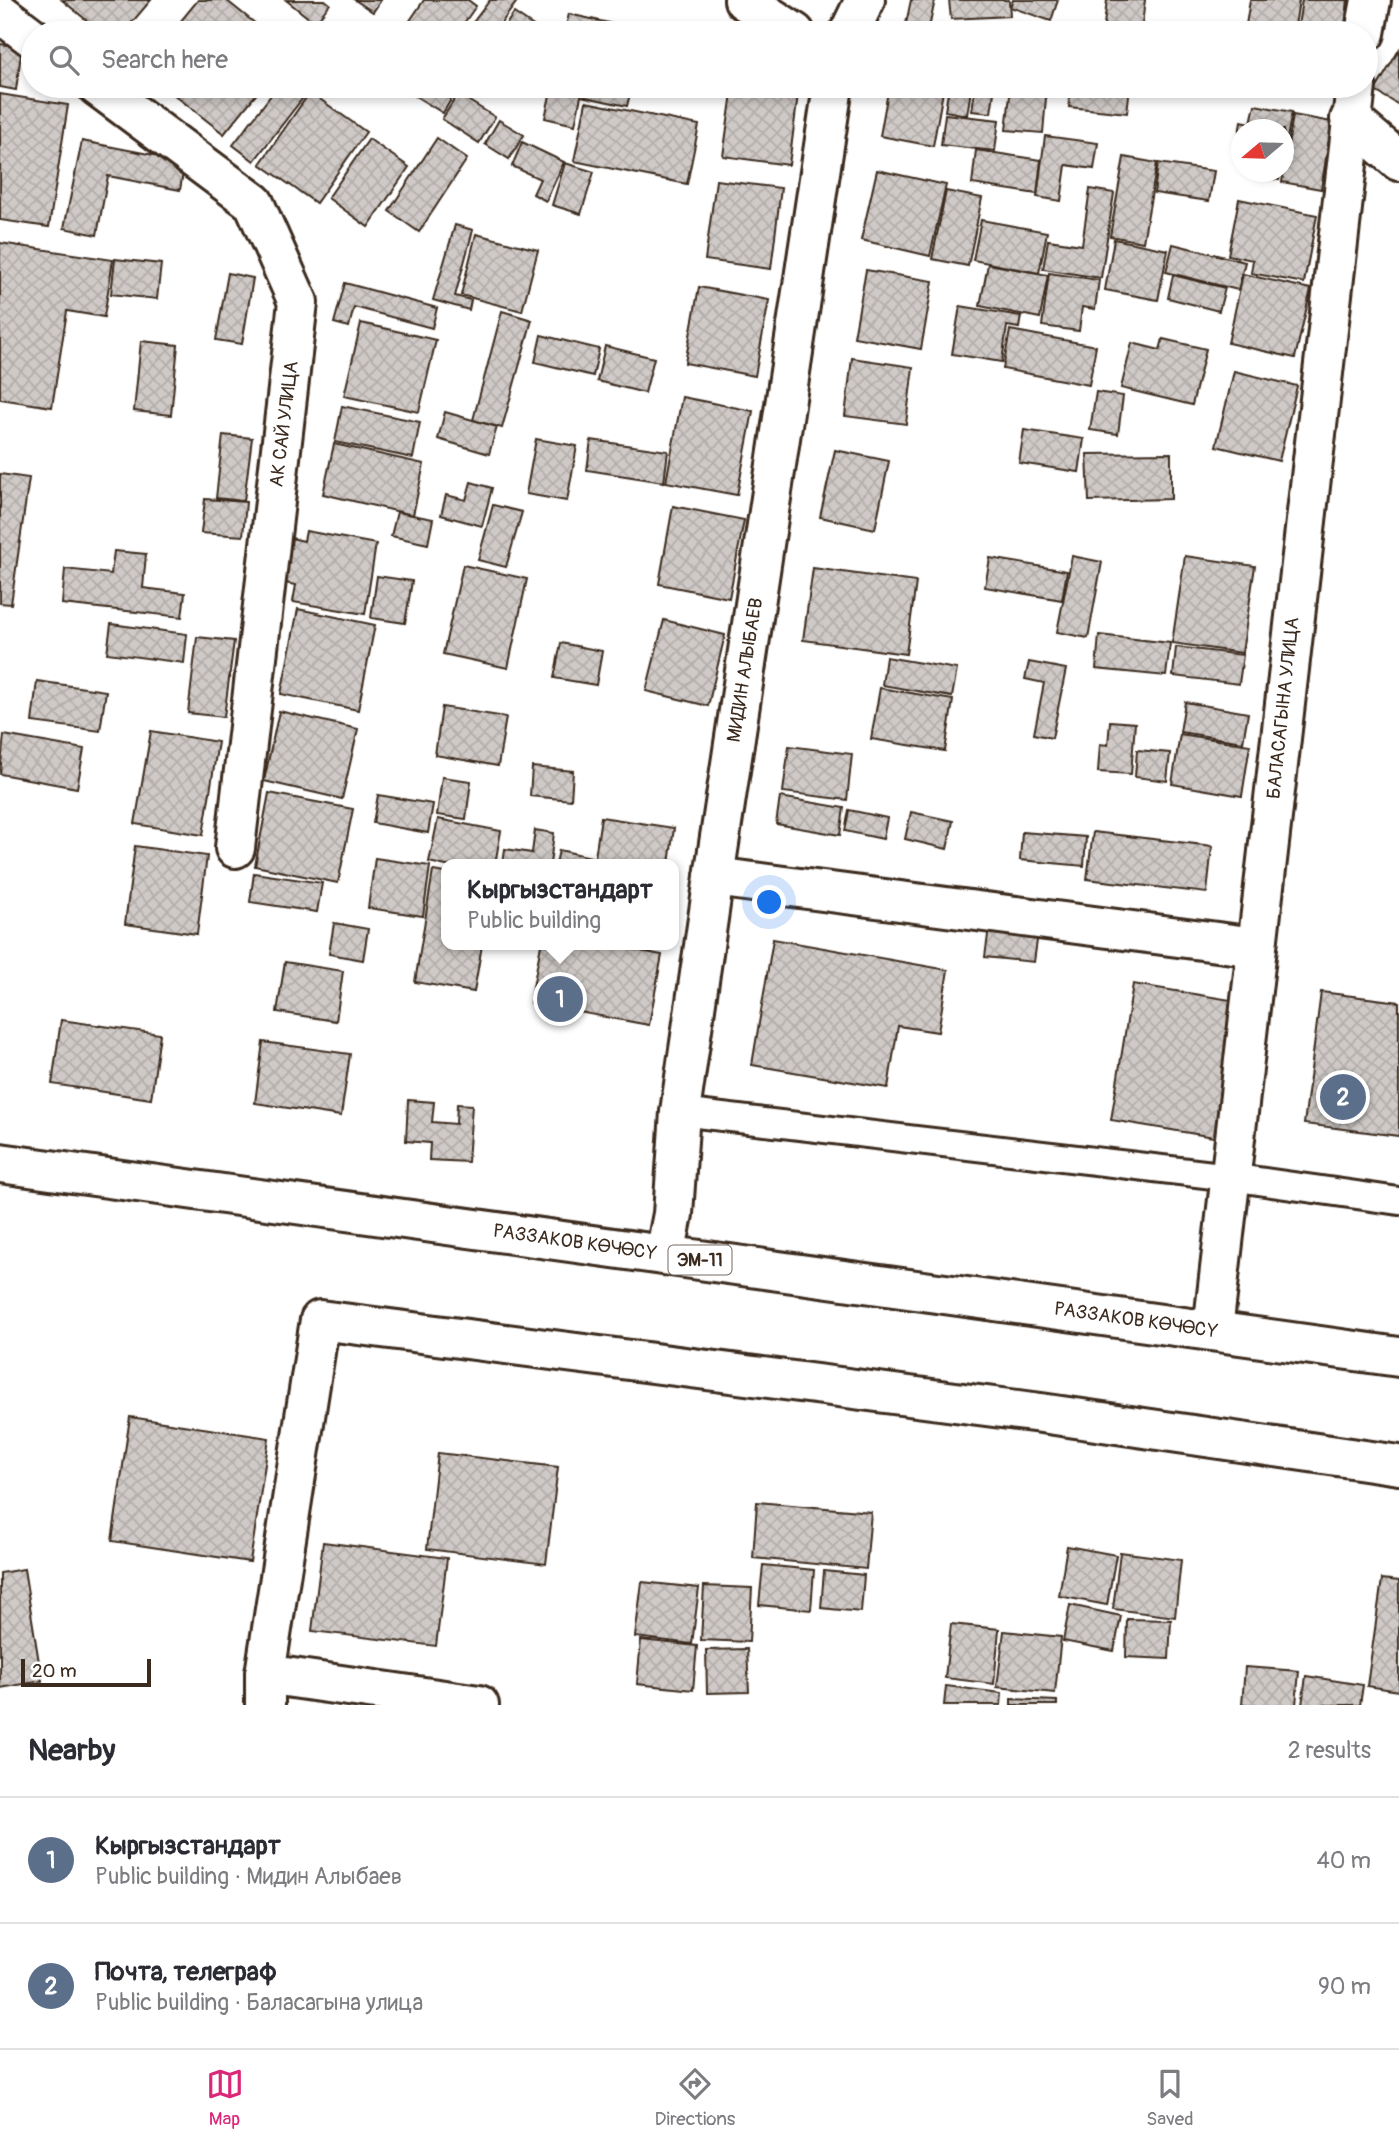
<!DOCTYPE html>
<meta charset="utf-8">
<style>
body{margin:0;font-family:Pangolin,sans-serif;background:#f7f7f7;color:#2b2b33}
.compass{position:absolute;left:1231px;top:119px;width:63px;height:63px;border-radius:50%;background:#fff;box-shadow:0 4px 10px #0003;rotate:251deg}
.scale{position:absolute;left:21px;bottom:18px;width:130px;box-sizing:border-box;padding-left:7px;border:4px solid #3b2a1e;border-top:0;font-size:19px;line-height:24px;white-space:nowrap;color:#3b2a1e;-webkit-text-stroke:5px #fff;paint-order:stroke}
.you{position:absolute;left:770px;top:903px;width:24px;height:24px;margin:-18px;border:5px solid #fff;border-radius:50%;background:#1a73e8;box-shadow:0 0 0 10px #1a73e833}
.badge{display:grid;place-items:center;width:46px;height:46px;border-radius:50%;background:#db2777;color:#fff;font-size:23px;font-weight:700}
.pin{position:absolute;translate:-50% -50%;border:4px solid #fff;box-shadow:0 2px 7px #0006}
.popup{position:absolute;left:441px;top:859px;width:238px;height:91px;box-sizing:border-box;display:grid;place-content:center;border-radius:14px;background:#fff;filter:drop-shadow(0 2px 5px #0005);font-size:23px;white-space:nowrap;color:#7c7c81}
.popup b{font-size:26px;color:#2b2b33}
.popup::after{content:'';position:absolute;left:50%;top:100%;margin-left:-14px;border:14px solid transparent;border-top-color:#fff}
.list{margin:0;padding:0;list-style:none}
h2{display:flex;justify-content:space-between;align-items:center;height:91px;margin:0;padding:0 28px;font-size:30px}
h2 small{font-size:23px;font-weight:400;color:#7c7c81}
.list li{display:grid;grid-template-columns:46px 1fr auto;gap:21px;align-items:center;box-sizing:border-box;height:126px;padding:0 28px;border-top:2px solid #e1e1e2}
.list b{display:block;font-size:26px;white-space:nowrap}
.list p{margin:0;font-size:23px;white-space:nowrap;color:#7c7c81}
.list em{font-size:23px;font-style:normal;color:#7c7c81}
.icon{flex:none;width:38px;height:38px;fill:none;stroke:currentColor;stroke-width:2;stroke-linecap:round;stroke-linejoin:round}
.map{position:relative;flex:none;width:1399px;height:1705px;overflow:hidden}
.search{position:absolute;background:#fff;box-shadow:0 4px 10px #0003;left:21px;right:21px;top:21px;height:77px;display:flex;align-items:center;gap:18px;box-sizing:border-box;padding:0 24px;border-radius:38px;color:#7c7c81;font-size:26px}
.sheet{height:343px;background:#fff}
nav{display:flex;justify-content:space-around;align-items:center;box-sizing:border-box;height:98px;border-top:2px solid #e1e1e2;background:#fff;font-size:19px;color:#7c7c81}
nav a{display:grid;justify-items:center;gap:4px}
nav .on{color:#db2777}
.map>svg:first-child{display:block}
.building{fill:url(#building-cross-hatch);stroke:#3b2a1e;stroke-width:2}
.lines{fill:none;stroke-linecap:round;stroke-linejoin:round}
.lane-casing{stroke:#3b2a1e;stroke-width:32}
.street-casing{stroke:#3b2a1e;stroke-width:44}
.highway-casing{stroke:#3b2a1e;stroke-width:44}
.lane{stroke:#fff;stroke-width:26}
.street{stroke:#fff;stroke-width:38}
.highway{stroke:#fff;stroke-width:38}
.labels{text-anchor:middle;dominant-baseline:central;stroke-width:5;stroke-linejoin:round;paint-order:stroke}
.shield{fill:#fff;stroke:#766a62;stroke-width:2}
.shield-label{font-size:18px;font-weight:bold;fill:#3b2a1e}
.street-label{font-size:19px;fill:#3b2a1e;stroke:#fff}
</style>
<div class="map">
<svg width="1399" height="1705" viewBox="0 0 1399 1705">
<defs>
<pattern id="building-cross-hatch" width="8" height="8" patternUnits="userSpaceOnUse" patternTransform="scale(1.75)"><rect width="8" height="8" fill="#cfcac7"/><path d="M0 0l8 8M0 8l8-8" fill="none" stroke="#b3aeaa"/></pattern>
</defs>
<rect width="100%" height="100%" fill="#fff"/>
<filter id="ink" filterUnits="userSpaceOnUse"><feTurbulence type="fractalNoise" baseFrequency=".0143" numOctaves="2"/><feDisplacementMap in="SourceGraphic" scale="14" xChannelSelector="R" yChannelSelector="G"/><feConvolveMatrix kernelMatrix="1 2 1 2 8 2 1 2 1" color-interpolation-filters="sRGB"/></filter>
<g filter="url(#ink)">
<g class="building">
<path d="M62,0H151L123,33H102Z"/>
<path d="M198,0H226L267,33H171Z"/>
<path d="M286,0H325L330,4L315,23Z"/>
<path d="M355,0H381L373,12Z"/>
<path d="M424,0H468L476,6L457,33H418L407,25Z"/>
<path d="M490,0H518L494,33H465Z"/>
<path d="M911,0H935L928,33H904Z"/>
<path d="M949,0H1009L1010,16L951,19Z"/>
<path d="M1013,0H1058L1051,21L1010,7Z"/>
<path d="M1107,0H1145L1141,33H1103Z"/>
<path d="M1250,0H1299L1294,33L1245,31Z"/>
<path d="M1302,0H1348L1344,33H1297Z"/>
<path d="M514,13L544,33H509L503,29Z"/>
<path d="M569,14L644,31L643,33H564Z"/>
<path d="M0,44L22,47L16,90L0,87Z"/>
<path d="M1399,50V105L1375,91Z"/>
<path d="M163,86H263L224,134Z"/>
<path d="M278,86H312L254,161L233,145Z"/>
<path d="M417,86H459L443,113L412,94Z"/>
<path d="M552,86H632L627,106L581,96L575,125L545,118Z"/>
<path d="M733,86L798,94L789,165L723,156Z"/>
<path d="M889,86H944L933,146L880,136Z"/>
<path d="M949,86L971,90L967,115L945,111Z"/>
<path d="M951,86H995L991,113L972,111L975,89Z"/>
<path d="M1011,86H1047L1043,133L1006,130Z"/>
<path d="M1071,86H1130L1127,113L1069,107Z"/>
<path d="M310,92L366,132L316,203L260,164Z"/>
<path d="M0,94L68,105L49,227L0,220Z"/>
<path d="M458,94L495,117L479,143L442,119Z"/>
<path d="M586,102L699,125L687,184L574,161Z"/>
<path d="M1255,105L1292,112L1284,154V130H1242V142L1238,141L1241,121L1251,123Z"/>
<path d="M945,114L999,120L995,151L941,145Z"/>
<path d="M1293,115L1332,122L1321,189L1282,182Z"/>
<path d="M499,120L524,135L509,159L485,144Z"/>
<path d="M1045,136L1098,143L1094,169L1066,165L1061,201L1037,197Z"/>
<path d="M437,138L467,159L419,232L389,211Z"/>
<path d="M369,139L409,167L368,227L328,198Z"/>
<path d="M82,141L185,161L180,190L108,176L97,235L64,228Z"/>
<path d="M522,142L564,162L546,201L533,194L540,179L512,166Z"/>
<path d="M976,150L1041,160L1037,194L972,184Z"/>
<path d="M1124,157L1157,163L1143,242L1110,236Z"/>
<path d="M565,163L594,172L581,214L552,205Z"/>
<path d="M1158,163L1214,171L1209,201L1154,193Z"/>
<path d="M877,170L946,185L930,256L861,240Z"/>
<path d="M1244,172H1280L1279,180Z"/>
<path d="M716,180L781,188L771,269L705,260Z"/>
<path d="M1090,189L1114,193L1101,278L1043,269L1048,240L1082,245Z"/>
<path d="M946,191L982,198L968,266L932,259Z"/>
<path d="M1239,199L1317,215L1304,283L1251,273L1253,260L1228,255Z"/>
<path d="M981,220L1047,232L1039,273L973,260Z"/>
<path d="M455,225L473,230L455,296L471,300L469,310L433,300Z"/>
<path d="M476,234L538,250L522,311L461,295Z"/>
<path d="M1114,239L1168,250L1158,300L1105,290Z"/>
<path d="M0,243L113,260L104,317L67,311L52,407L0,399Z"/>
<path d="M1173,244L1245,262L1238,290L1166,272Z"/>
<path d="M115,259L161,264L157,299L111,294Z"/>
<path d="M988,264L1048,275L1040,318L980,306Z"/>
<path d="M866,270L933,281L921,349L854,337Z"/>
<path d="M228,273L253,278L242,344L216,340Z"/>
<path d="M1049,273L1099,280L1095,309L1082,307L1079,331L1042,326Z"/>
<path d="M1243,274L1311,289L1295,358L1228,343Z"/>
<path d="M1173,275L1225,288L1219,311L1168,298Z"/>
<path d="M345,283L437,308L432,328L354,307L349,327L334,323Z"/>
<path d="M699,287L769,300L755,376L685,363Z"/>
<path d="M960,306L1021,316L1019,328L1007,326L1002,362L952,354Z"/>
<path d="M502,311L532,320L502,428L473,420Z"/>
<path d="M361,323L436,340L419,412L344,396Z"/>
<path d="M1010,330L1096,346L1089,385L1003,369Z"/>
<path d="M541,335L599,349L593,376L535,362Z"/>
<path d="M1163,339L1206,349L1192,405L1121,388L1132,343L1160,350Z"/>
<path d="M141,341L178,345L171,415L134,411Z"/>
<path d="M605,346L654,358L645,393L597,381Z"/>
<path d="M852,358L913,367L906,424L845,416Z"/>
<path d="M1234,371L1297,386L1279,461L1216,446Z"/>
<path d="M1096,392L1123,396L1118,434L1090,430Z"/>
<path d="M682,397L753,411L737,495L666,482Z"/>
<path d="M342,406L420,422L413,458L335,442Z"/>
<path d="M445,412L497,427L489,454L438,439Z"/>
<path d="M1024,430L1084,439L1079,472L1019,463Z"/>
<path d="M223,435L252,438L244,501L216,498Z"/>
<path d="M536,439L577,446L567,501L526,494Z"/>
<path d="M591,440L668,451L664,482L587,470Z"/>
<path d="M334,444L424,464L413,515L323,494Z"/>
<path d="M835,450L889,461L875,529L820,517Z"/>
<path d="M1171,453V499L1089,501L1087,454Z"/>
<path d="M0,474L29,478L11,604L0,603Z"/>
<path d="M471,482L492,488L482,526L441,515L446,495L466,500Z"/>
<path d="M205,499L246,502L243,536L201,533Z"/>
<path d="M493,505L522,512L506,567L478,560Z"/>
<path d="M673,506L744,520L729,598L659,584Z"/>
<path d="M397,512L433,519L428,544L391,536Z"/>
<path d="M306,531L376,544L365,614L293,602L296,585L284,583L291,538L304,541Z"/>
<path d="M114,551L146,554L143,588L185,593L182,617L62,604L65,569L111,574Z"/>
<path d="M1072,556L1102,562L1088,638L1057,632Z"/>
<path d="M1185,556L1255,566L1242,653L1172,643Z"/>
<path d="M990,558L1067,571L1062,600L985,587Z"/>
<path d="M463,565L527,579L508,668L443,654Z"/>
<path d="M813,568L916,582L906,654L803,640Z"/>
<path d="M377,576L412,581L405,623L371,618Z"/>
<path d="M298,609L375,625L358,710L281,694Z"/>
<path d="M664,620L725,635L708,706L646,691Z"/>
<path d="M111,624L187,634L184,663L107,653Z"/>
<path d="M1099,635L1170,643L1166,676L1096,669Z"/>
<path d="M197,637L234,641L224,717L188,713Z"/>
<path d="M561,643L602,651L596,685L554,678Z"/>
<path d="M1176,647L1243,655L1239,684L1173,676Z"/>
<path d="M886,657L957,669L952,697L882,685Z"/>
<path d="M1029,662L1066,669L1052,738L1034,734L1044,683L1025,679Z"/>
<path d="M37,681L106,691L100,731L32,722Z"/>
<path d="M880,688L953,700L945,751L871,739Z"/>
<path d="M1185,702L1248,713L1243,742L1180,732Z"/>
<path d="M442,707L506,717L498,766L435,755Z"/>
<path d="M279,711L358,729L342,799L264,781Z"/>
<path d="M1110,721L1135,723L1131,774L1098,772L1100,744L1108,745Z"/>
<path d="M151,731L218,742L203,835L135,824Z"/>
<path d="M1180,734L1250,745L1242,796L1172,784Z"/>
<path d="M4,735L84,749L77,788L0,774Z"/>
<path d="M789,746L852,754L847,800L783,792Z"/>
<path d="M1137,750L1170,753L1167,781L1135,777Z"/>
<path d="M532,767L573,771L571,800L530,796Z"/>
<path d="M442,777L471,781L466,819L437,815Z"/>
<path d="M269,793L353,809L338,883L255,866Z"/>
<path d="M378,795L433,804L428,833L373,823Z"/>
<path d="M780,797L844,808L840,835L776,824Z"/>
<path d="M849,810L887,818L883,839L845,831Z"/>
<path d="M911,812L953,821L947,849L905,839Z"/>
<path d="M601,817L674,828L669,864H594Z"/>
<path d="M438,819L501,831L495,864L446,866L429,862Z"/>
<path d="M535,830L554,833L550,864H503L505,849L532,853Z"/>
<path d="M1022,832L1086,837L1084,866L1020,860Z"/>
<path d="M1093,832L1212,846L1207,893L1087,879Z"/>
<path d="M135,846L207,856L197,934L125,924Z"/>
<path d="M559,850L591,857L590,864H556Z"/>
<path d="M375,858L430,866L423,916L368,908Z"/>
<path d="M433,871L446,873V945H482L474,992L415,982Z"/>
<path d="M254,873L322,883L317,912L250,902Z"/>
<path d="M990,920L1039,926L1034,962L985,957Z"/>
<path d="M334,923L368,929L363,960L329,954Z"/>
<path d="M773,939L948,970L938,1032L898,1026L888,1088L752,1065Z"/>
<path d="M541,945H609L662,955L649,1025L530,1003Z"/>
<path d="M285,962L343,971L336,1021L277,1012Z"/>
<path d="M1133,984L1237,1001L1214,1137L1111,1120Z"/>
<path d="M1321,992L1399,1002V1136L1304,1124Z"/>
<path d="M61,1020L160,1034L151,1099L52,1084Z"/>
<path d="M263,1042L350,1054L341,1116L255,1103Z"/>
<path d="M408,1100L434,1102L432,1122L456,1124L457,1104L472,1105L468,1162L429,1160L430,1143L406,1141Z"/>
<path d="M130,1417L269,1438L250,1562L112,1541Z"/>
<path d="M438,1453L558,1467L546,1564L427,1549Z"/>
<path d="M757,1502L871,1512L866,1569L753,1558Z"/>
<path d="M323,1542L447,1558L436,1646L312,1631Z"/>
<path d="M1067,1546L1116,1555L1107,1605L1059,1596Z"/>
<path d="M1120,1552L1181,1560L1175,1617L1113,1609Z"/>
<path d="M763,1565L814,1570L811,1610L759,1605Z"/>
<path d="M24,1569L42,1681L0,1688V1573Z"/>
<path d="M824,1571L864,1575L861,1612L821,1608Z"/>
<path d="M1382,1579L1399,1581V1691L1367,1686Z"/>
<path d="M642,1582L699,1588L692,1644L635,1637Z"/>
<path d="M704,1586L752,1588L749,1642L701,1640Z"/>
<path d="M1070,1605L1121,1616L1114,1651L1063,1641Z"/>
<path d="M1127,1619L1171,1620L1169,1659L1126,1657Z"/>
<path d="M951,1624L999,1629L994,1684L945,1678Z"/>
<path d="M1004,1631L1061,1637L1055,1693L997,1687Z"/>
<path d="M641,1640L697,1646L693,1690L637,1684Z"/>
<path d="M747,1649L749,1692L707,1693L706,1650Z"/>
<path d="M1245,1667L1299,1671L1296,1705H1242Z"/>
<path d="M1306,1676L1363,1685L1360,1705H1302Z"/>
<path d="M946,1686L1002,1693L1001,1705H944Z"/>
<path d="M1011,1699L1057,1701V1705H1011Z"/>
</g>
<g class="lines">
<g class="lane-casing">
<path id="lane" d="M680,1112L1230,1177L1399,1201"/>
</g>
<g class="street-casing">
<g id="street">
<path d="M744,0L795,33"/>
<path d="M0,13L33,38"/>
<path d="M849,33L865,0"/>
<path d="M1365,33L1371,0"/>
<path d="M97,86L254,203L298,302L235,848"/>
<path d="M1350,119L1399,161"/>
<path d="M714,877L1256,947"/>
<path d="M665,1255L673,1214L680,1112L714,877L833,86"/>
<path d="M1213,1330L1356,86"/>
<path d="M265,1674L479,1705"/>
<path d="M265,1705V1674L320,1320L1041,1413L1399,1465"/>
</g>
</g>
<g class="highway-casing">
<path id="highway" d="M0,1163L1399,1357"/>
</g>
<use href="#lane" class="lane"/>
<use href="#street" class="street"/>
<use href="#highway" class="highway"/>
</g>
</g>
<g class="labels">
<rect class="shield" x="668.5" y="1245.5" width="63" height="29" rx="5"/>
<g class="shield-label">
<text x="700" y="1260">ЭМ-11</text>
</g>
<g class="street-label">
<text transform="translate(284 424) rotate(-83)">АК САЙ УЛИЦА</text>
<text transform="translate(745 670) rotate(-81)">МИДИН АЛЫБАЕВ</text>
<text transform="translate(1283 708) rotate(-84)">БАЛАСАГЫНА УЛИЦА</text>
<text transform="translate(575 1242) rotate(8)">РАЗЗАКОВ КӨЧӨСҮ</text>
<text transform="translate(1136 1320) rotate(8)">РАЗЗАКОВ КӨЧӨСҮ</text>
</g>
</g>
</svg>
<svg class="compass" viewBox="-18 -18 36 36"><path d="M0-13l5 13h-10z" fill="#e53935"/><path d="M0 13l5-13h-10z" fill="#7c7c81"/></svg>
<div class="scale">20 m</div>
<div class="you"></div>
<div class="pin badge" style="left:560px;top:999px;background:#5c6f8a">1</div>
<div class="popup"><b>Кыргызстандарт</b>Public building</div>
<div class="pin badge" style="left:1343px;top:1097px;background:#5c6f8a">2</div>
<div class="search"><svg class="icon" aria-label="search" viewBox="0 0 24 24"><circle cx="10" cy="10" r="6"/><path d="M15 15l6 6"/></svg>Search here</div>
</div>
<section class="sheet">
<h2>Nearby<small>2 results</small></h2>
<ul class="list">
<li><span class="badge" style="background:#5c6f8a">1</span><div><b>Кыргызстандарт</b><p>Public building · Мидин Алыбаев</p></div><em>40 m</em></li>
<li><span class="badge" style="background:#5c6f8a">2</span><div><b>Почта, телеграф</b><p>Public building · Баласагына улица</p></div><em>90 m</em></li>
</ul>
</section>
<nav>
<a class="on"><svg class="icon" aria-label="map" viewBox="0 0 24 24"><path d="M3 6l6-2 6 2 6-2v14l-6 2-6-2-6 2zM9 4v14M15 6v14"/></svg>Map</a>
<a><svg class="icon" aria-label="directions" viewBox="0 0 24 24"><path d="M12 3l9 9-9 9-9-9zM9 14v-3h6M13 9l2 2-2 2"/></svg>Directions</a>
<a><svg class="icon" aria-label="saved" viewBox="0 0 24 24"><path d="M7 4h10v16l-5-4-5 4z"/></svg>Saved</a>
</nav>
